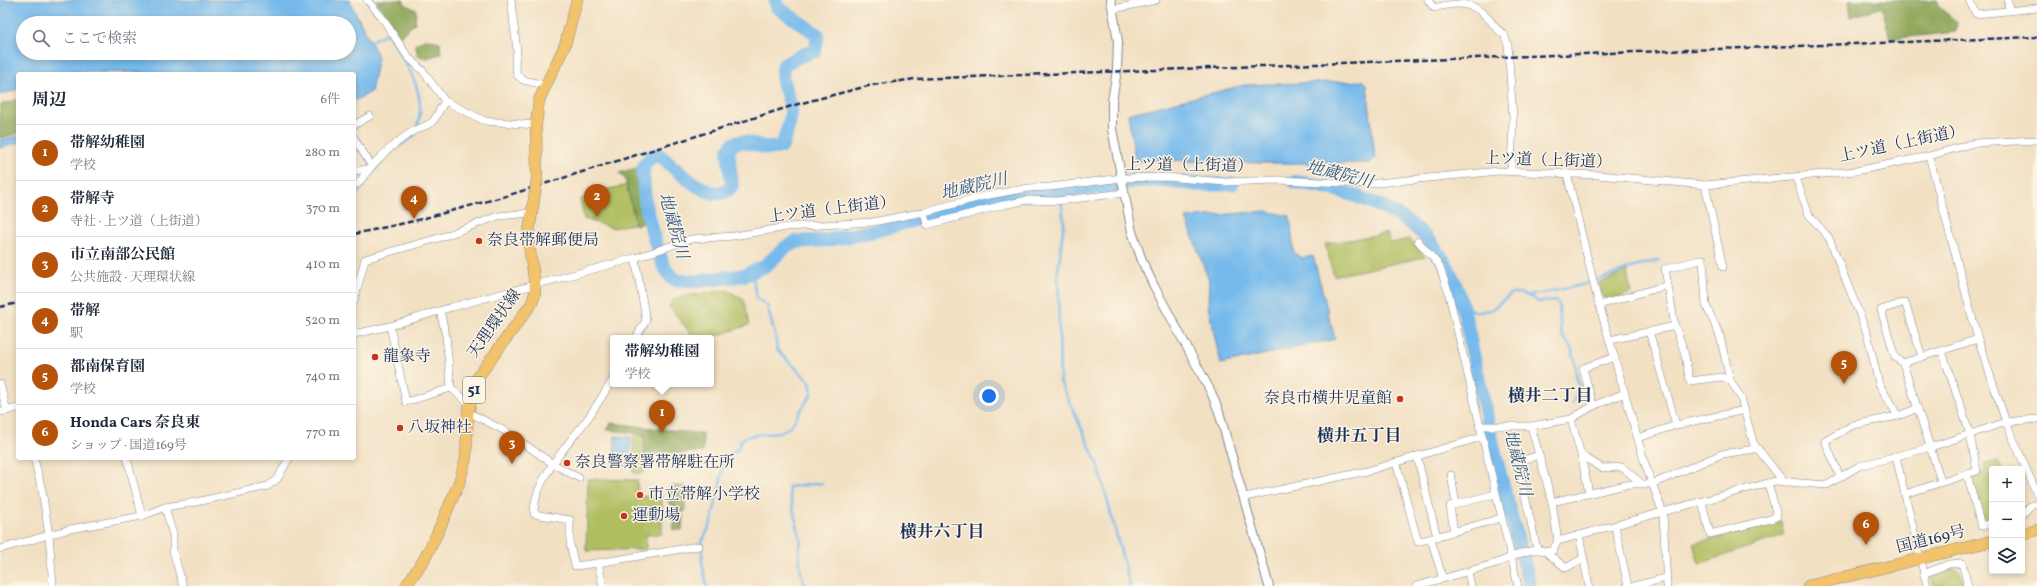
<!DOCTYPE html>
<html lang="ja">
<meta charset="utf-8">
<style>
body{margin:0;font-family:Vollkorn,"Noto Serif JP",serif;background:#f6f6f7;color:#1f2937}
.controls{position:absolute;right:12px;bottom:12px;display:grid;overflow:hidden;border-radius:4px;box-shadow:0 2px 6px #0003}
.controls button{width:36px;height:36px;display:grid;place-items:center;padding:0;border:0;border-bottom:1px solid #e0e1e3;background:#fff;color:#1f2937;font:20px sans-serif}
.you{position:absolute;left:989px;top:396px;width:14px;height:14px;margin:-10px;border:3px solid #fff;border-radius:50%;background:#1a73e8;box-shadow:0 0 0 6px #1a73e833}
.badge{display:grid;place-items:center;width:26px;height:26px;border-radius:50%;background:#b45309;color:#fff;font-size:13px;font-weight:700}
.pin{position:absolute;translate:-50% -33px;filter:drop-shadow(0 1px 2px #0008)}
.pin::after{content:'';position:absolute;top:21px;width:14px;height:12px;background:inherit;clip-path:polygon(0 0,100% 0,50% 100%)}
.popup{position:absolute;left:610px;top:335px;width:104px;height:52px;box-sizing:border-box;display:grid;place-content:center;border-radius:4px;background:#fff;filter:drop-shadow(0 1px 3px #0005);font-size:13px;white-space:nowrap;color:#747a83}
.popup b{font-size:15px;color:#1f2937}
.popup::after{content:'';position:absolute;left:50%;top:100%;margin-left:-8px;border:8px solid transparent;border-top-color:#fff}
.list{margin:0;padding:0;list-style:none}
h2{display:flex;justify-content:space-between;align-items:center;height:52px;margin:0;padding:0 16px;font-size:17px}
h2 small{font-size:13px;font-weight:400;color:#747a83}
.list li{display:grid;grid-template-columns:26px 1fr auto;gap:12px;align-items:center;box-sizing:border-box;height:56px;padding:0 16px;border-top:1px solid #e0e1e3}
.list b{display:block;font-size:15px;white-space:nowrap}
.list p{margin:0;font-size:13px;white-space:nowrap;color:#747a83}
.list em{font-size:13px;font-style:normal;color:#747a83}
.icon{flex:none;width:22px;height:22px;fill:none;stroke:currentColor;stroke-width:2;stroke-linecap:round;stroke-linejoin:round}
.map{position:relative;flex:none;width:2037px;height:586px;overflow:hidden}
.search{position:absolute;background:#fff;box-shadow:0 2px 6px #0003;left:16px;top:16px;width:340px;height:44px;display:flex;align-items:center;gap:10px;box-sizing:border-box;padding:0 14px;border-radius:22px;color:#747a83;font-size:15px}
.panel{position:absolute;background:#fff;box-shadow:0 2px 6px #0003;left:16px;top:72px;width:340px;height:388px;border-radius:4px}
.map>svg:first-child{display:block}
.green{fill:#b0be60;stroke:#66765f}
.forest{fill:#8ca556;stroke:#546a5a}
.water{fill:#76baec;stroke:#4874a5;fill-rule:evenodd}
.lines{fill:none;stroke-linecap:round;stroke-linejoin:round}
.stream{stroke:#76baec;stroke-width:2.5}
.river{stroke:#76baec;stroke-width:14}
.minor-casing{stroke:#868890;stroke-width:8}
.tertiary-casing{stroke:#868890;stroke-width:10}
.primary-casing{stroke:#868890;stroke-width:12}
.trunk-casing{stroke:#868890;stroke-width:12}
.minor{stroke:#fff;stroke-width:7}
.tertiary{stroke:#fff;stroke-width:8}
.primary{stroke:#f2c36a;stroke-width:11}
.trunk{stroke:#f2c36a;stroke-width:11}
.rail{stroke:#1b2f5e;stroke-width:2.5;stroke-dasharray:6 3;stroke-linecap:butt}
.primary-bridge-casing{stroke:#868890;stroke-width:12;stroke-linecap:butt}
.primary-bridge{stroke:#f2c36a;stroke-width:11}
.poi-dot{fill:#c8321e;stroke:#fcf5e5;stroke-width:1.5}
.labels{text-anchor:middle;dominant-baseline:central;stroke-width:3;stroke-linejoin:round;paint-order:stroke}
.shield{fill:#fcf5e5;stroke:#5e6a86;stroke-width:1}
.shield-label{font-size:15px;font-weight:bold;fill:#1b2f5e}
.street-label{font-size:16px;fill:#1b2f5e;stroke:#fcf5e5}
.poi-label{font-size:16px;fill:#1b2f5e;stroke:#fcf5e5;text-anchor:start}
.water-label{font-size:17px;font-style:italic;fill:#365989;stroke:#fcf5e5}
.neighbourhood-label{font-size:17px;font-weight:bold;fill:#1b2f5e;stroke:#fcf5e5}
</style>
<div class="map">
<svg width="2037" height="586" viewBox="0 0 2037 586">
<rect width="100%" height="100%" fill="#fcf5e5"/>
<filter id="ink" filterUnits="userSpaceOnUse"><feTurbulence type="fractalNoise" baseFrequency=".025" numOctaves="2"/><feDisplacementMap in="SourceGraphic" scale="8" xChannelSelector="R" yChannelSelector="G"/><feConvolveMatrix kernelMatrix="1 2 1 2 8 2 1 2 1" color-interpolation-filters="sRGB"/></filter>
<filter id="wash" filterUnits="userSpaceOnUse"><feTurbulence type="fractalNoise" baseFrequency=".012" numOctaves="4" result="noise"/><feDisplacementMap in="SourceGraphic" scale="16" xChannelSelector="R" yChannelSelector="G"/><feGaussianBlur stdDeviation="0.9" result="paint"/><feColorMatrix in="noise" values="0 0 0 0 0 0 0 0 0 0 0 0 0 0 0 0 0 1.4 0 .05"/><feComposite in="paint" operator="in"/></filter>
<g filter="url(#wash)">
<rect width="100%" height="100%" fill="#f2e0c3"/>
<g class="green">
<path d="M628,185L637,223L613,228L584,219L580,200L599,191Z"/>
<path d="M1387,233L1390,243L1410,239L1425,257L1334,276L1325,244Z"/>
<path d="M1627,271L1631,293L1609,301L1603,297L1599,283Z"/>
<path d="M727,290L744,300L749,325L710,338H694L669,306L675,298Z"/>
<path d="M634,434H645L644,473H633Z"/>
<path d="M1998,461L2002,469H1992V519L1984,521L1973,477L1985,472L1984,464Z"/>
<path d="M588,479L637,480L638,496L662,497V534L646,535V549L586,551Z"/>
<path d="M1781,521L1784,535L1699,564L1693,544Z"/>
<path d="M1955,568L1959,570L1964,586H1934L1931,576Z"/>
</g>
<g class="forest">
<path d="M376,0H403L405,4L416,10L415,23L400,36Z"/>
<path d="M1849,0H1937L1938,6L1957,22L1956,32L1890,39L1882,7L1851,17Z"/>
<path d="M427,39L440,42L441,54L427,58L418,56L415,44Z"/>
<path d="M18,99V133L0,138V105Z"/>
<path d="M639,167L637,185L645,223L636,225L625,179L619,173Z"/>
<path d="M611,423L703,434V452L645,454V434L607,430Z"/>
<path d="M670,486H685V512H672V504H669Z"/>
<path d="M673,515H683L682,530H673V524H682V522H672Z"/>
</g>
<g class="water">
<path d="M0,0H349L378,56L371,92L354,101V74L79,72L18,74V89L0,95ZM23,23H349V53H23Z"/>
<path d="M1364,81L1367,84L1375,158L1370,163C1303,163 1235,164 1168,160C1157,159 1145,164 1135,159L1128,114L1244,85Z"/>
<path d="M18,136V143L0,148V140Z"/>
<path d="M1265,211L1290,216L1294,253L1302,258L1313,256L1335,339L1221,364L1208,307L1209,281L1186,218Z"/>
<path d="M615,436L631,437L630,466L614,465Z"/>
</g>
<g class="lines">
<g class="stream">
<path d="M372,0L378,8"/>
<path d="M369,42L387,33C404,60 429,93 417,127"/>
<path d="M393,150L414,136L415,132"/>
<path d="M1060,191L1064,221L1058,271L1060,381L1098,465L1130,586"/>
<path d="M354,198L386,156"/>
<path d="M1529,296C1552,291 1575,288 1597,280C1618,273 1637,265 1659,260"/>
<path d="M1464,307L1477,312L1491,310L1512,293H1519L1529,296L1539,302L1556,301L1559,305L1561,333L1571,348L1575,360L1576,374L1580,390L1572,403"/>
<path d="M707,586L702,563V542L711,523L720,485L724,460L738,449L741,440L749,436L780,432L790,427L812,393L810,382L777,350L776,339L767,305L757,299L752,273"/>
<path d="M805,586L801,573L799,552L801,542L788,487L822,483"/>
</g>
<g class="river">
<path d="M775,0L777,7L818,35L815,51L800,56L784,65C778,84 790,92 791,110C792,119 785,137 782,146C764,154 747,136 733,144L728,151L732,185C717,212 673,166 659,155L651,157L644,165L643,176L645,201L654,238L664,267L672,278L679,281H698L745,275L765,266L786,247L796,242L828,240L875,231L999,197L1114,186L1133,181L1152,180L1203,185L1232,184"/>
<path d="M1295,182C1342,187 1407,209 1436,249C1459,279 1466,318 1473,354C1480,384 1486,415 1493,445C1504,493 1518,539 1530,586"/>
</g>
</g>
</g>
<g filter="url(#ink)">
<g class="lines">
<g class="minor-casing">
<g id="minor">
<path d="M367,0L381,16L408,57L423,71L445,101L485,121L536,125"/>
<path d="M511,0L517,51L515,62L517,75L523,80L545,85"/>
<path d="M1428,0L1434,8C1453,3 1471,0 1487,17C1493,23 1496,30 1504,34L1508,45L1513,118L1511,171"/>
<path d="M1969,0L1976,14L2037,8"/>
<path d="M2008,0L2009,11"/>
<path d="M1114,9L1156,0"/>
<path d="M354,125L370,116"/>
<path d="M354,138L371,165"/>
<path d="M1929,156L1978,339L2006,422L2037,494"/>
<path d="M354,171L368,169"/>
<path d="M1567,174L1597,297L1645,464L1663,513L1667,586"/>
<path d="M1796,178L1809,215L1829,238L1867,333L1879,384L1898,416"/>
<path d="M358,184C373,162 390,146 412,132C419,127 428,127 434,120C438,114 441,107 445,101"/>
<path d="M1705,185L1723,267"/>
<path d="M924,212L927,225L1003,205L1028,200L1056,201L1124,193"/>
<path d="M1418,241L1439,265L1448,291L1518,586"/>
<path d="M635,258L646,320L636,338"/>
<path d="M354,301L365,259L442,237L498,216L531,213"/>
<path d="M1599,305L1668,285"/>
<path d="M440,311L446,336L451,388L470,404"/>
<path d="M390,326L406,402L451,388"/>
<path d="M1675,326L1665,269L1703,259L1706,305L1720,336L1730,380"/>
<path d="M1649,331L1676,425"/>
<path d="M354,334L390,326L452,307L635,258L691,239L734,236L787,227L873,222L924,212L984,196L1029,188L1050,187L1122,178L1165,177L1225,182L1279,180L1367,184L1499,171L1598,175L1705,185L1856,171L1929,156L1974,143L2037,140"/>
<path d="M1903,363L1895,357L1881,310L1905,302L1922,357"/>
<path d="M613,379C605,392 597,405 588,418C569,444 533,480 534,514L570,520V544L575,566L598,563L699,546"/>
<path d="M0,384L7,411"/>
<path d="M1593,406L1583,368L1615,357"/>
<path d="M0,412L18,408"/>
<path d="M468,412L507,432L553,464L579,478"/>
<path d="M1571,419L1581,455L1602,468L1622,467L1641,483"/>
<path d="M1479,426H1531L1571,419L1593,406L1625,393"/>
<path d="M1531,426L1552,502L1558,541"/>
<path d="M1638,438L1676,425L1745,410"/>
<path d="M1754,444L1784,482"/>
<path d="M1581,455L1589,493"/>
<path d="M1417,456L1437,537"/>
<path d="M1896,457L1927,586"/>
<path d="M34,458L42,490L49,535L53,586"/>
<path d="M127,458L142,516"/>
<path d="M1396,462L1418,542L1501,518"/>
<path d="M1967,474L1981,526L1992,523"/>
<path d="M1451,475L1456,504"/>
<path d="M1840,477L1825,441L1853,425L1898,416L1918,408"/>
<path d="M1941,481L1903,363L1978,339"/>
<path d="M1905,494L1977,471L1970,434L1942,351"/>
<path d="M1245,497L1367,471L1482,437"/>
<path d="M1552,502L1630,484H1652L1722,454L1755,449L1741,398L1730,380L1722,377L1690,381L1684,351L1675,326L1610,340"/>
<path d="M1702,502L1710,534L1771,519L1777,516L1768,483"/>
<path d="M165,507L173,535V551L183,586"/>
<path d="M2022,515L2030,506L2037,504"/>
<path d="M1615,526L1628,586"/>
<path d="M1454,532L1450,506L1495,494"/>
<path d="M1579,535L1589,586"/>
<path d="M1431,539L1443,579"/>
<path d="M0,549L70,529L142,516L165,507L196,502L268,486L278,478L289,458"/>
<path d="M1537,549L1520,474L1523,460L1539,455"/>
<path d="M1547,553L1566,568L1583,558"/>
<path d="M598,563L603,586"/>
<path d="M1468,572L1471,586"/>
<path d="M1923,574L1949,564L1962,563L1968,586"/>
<path d="M1417,586L1497,563C1507,559 1527,549 1538,550C1545,550 1546,553 1553,550L1558,541L1775,481L1827,485L1859,466L1931,447L2006,422L2037,419"/>
<path d="M1634,586L1666,578"/>
</g>
</g>
<g class="tertiary-casing">
<path id="tertiary" d="M1111,0L1118,41L1117,70L1112,101V129L1132,232L1143,263L1154,286L1211,392L1219,412L1269,586"/>
</g>
<g class="primary-casing">
<g id="primary">
<path d="M537,179L536,125L539,100L565,45L577,0"/>
<path d="M406,586L425,558L437,534L459,483L466,458L468,412L478,377L532,303L535,294V285L528,238L534,199"/>
</g>
</g>
<g class="trunk-casing">
<g id="trunk">
<path d="M2022,534L2037,530"/>
<path d="M1808,586L1992,541"/>
</g>
</g>
<use href="#minor" class="minor"/>
<use href="#tertiary" class="tertiary"/>
<use href="#primary" class="primary"/>
<use href="#trunk" class="trunk"/>
<g class="rail">
<path d="M354,234L414,221L506,196L798,104L872,85L915,79L2037,37"/>
<path d="M0,307L18,303"/>
</g>
<g class="primary-bridge-casing">
<path id="primary-bridge" d="M534,199L537,179"/>
</g>
<use href="#primary-bridge" class="primary-bridge"/>
</g>
</g>
<g class="poi-dot">
<circle cx="479" cy="241" r="4"/>
<circle cx="375" cy="357" r="4"/>
<circle cx="1400" cy="399" r="4"/>
<circle cx="400" cy="428" r="4"/>
<circle cx="567" cy="463" r="4"/>
<circle cx="640" cy="495" r="4"/>
<circle cx="624" cy="516" r="4"/>
</g>
<g class="labels">
<rect class="shield" x="463" y="377" width="22" height="26" rx="3"/>
<g class="shield-label">
<text x="474" y="390">51</text>
</g>
<g class="street-label">
<text transform="translate(1902 144) rotate(-12)">上ツ道（上街道）</text>
<text transform="translate(1548 161) rotate(2)">上ツ道（上街道）</text>
<text transform="translate(1189 166) rotate(1)">上ツ道（上街道）</text>
<text transform="translate(832 210) rotate(-7)">上ツ道（上街道）</text>
<text transform="translate(495 324) rotate(-55)">天理環状線</text>
<text transform="translate(1931 540) rotate(-14)">国道169号</text>
</g>
<g class="poi-label">
<text x="487" y="241">奈良帯解郵便局</text>
<text x="383" y="357">龍象寺</text>
<text x="1392" y="399" text-anchor="end">奈良市横井児童館</text>
<text x="408" y="428">八坂神社</text>
<text x="575" y="463">奈良警察署帯解駐在所</text>
<text x="648" y="495">市立帯解小学校</text>
<text x="632" y="516">運動場</text>
</g>
<g class="water-label">
<text transform="translate(1339 175) rotate(14)">地蔵院川</text>
<text transform="translate(974 187) rotate(-13)">地蔵院川</text>
<text transform="translate(673 226) rotate(74)">地蔵院川</text>
<text transform="translate(1517 463) rotate(76)">地蔵院川</text>
</g>
<g class="neighbourhood-label">
<text x="1550" y="396">横井二丁目</text>
<text x="1359" y="436">横井五丁目</text>
<text x="942" y="532">横井六丁目</text>
</g>
</g>
</svg>
<div class="controls">
<button>+</button>
<button>−</button>
<button><svg class="icon" aria-label="layers" viewBox="0 0 24 24"><path d="M12 4l9 5-9 5-9-5zM3 14l9 5 9-5"/></svg></button>
</div>
<div class="you"></div>
<div class="pin badge" style="left:662px;top:433px">1</div>
<div class="popup"><b>帯解幼稚園</b>学校</div>
<div class="pin badge" style="left:597px;top:217px">2</div>
<div class="pin badge" style="left:512px;top:464px">3</div>
<div class="pin badge" style="left:414px;top:219px">4</div>
<div class="pin badge" style="left:1844px;top:384px">5</div>
<div class="pin badge" style="left:1866px;top:545px">6</div>
<div class="search"><svg class="icon" aria-label="search" viewBox="0 0 24 24"><circle cx="10" cy="10" r="6"/><path d="M15 15l6 6"/></svg>ここで検索</div>
<section class="panel">
<h2>周辺<small>6件</small></h2>
<ul class="list">
<li><span class="badge">1</span><div><b>帯解幼稚園</b><p>学校</p></div><em>280 m</em></li>
<li><span class="badge">2</span><div><b>帯解寺</b><p>寺社 · 上ツ道（上街道）</p></div><em>370 m</em></li>
<li><span class="badge">3</span><div><b>市立南部公民館</b><p>公共施設 · 天理環状線</p></div><em>410 m</em></li>
<li><span class="badge">4</span><div><b>帯解</b><p>駅</p></div><em>520 m</em></li>
<li><span class="badge">5</span><div><b>都南保育園</b><p>学校</p></div><em>740 m</em></li>
<li><span class="badge">6</span><div><b>Honda Cars 奈良東</b><p>ショップ · 国道169号</p></div><em>770 m</em></li>
</ul>
</section>
</div>
